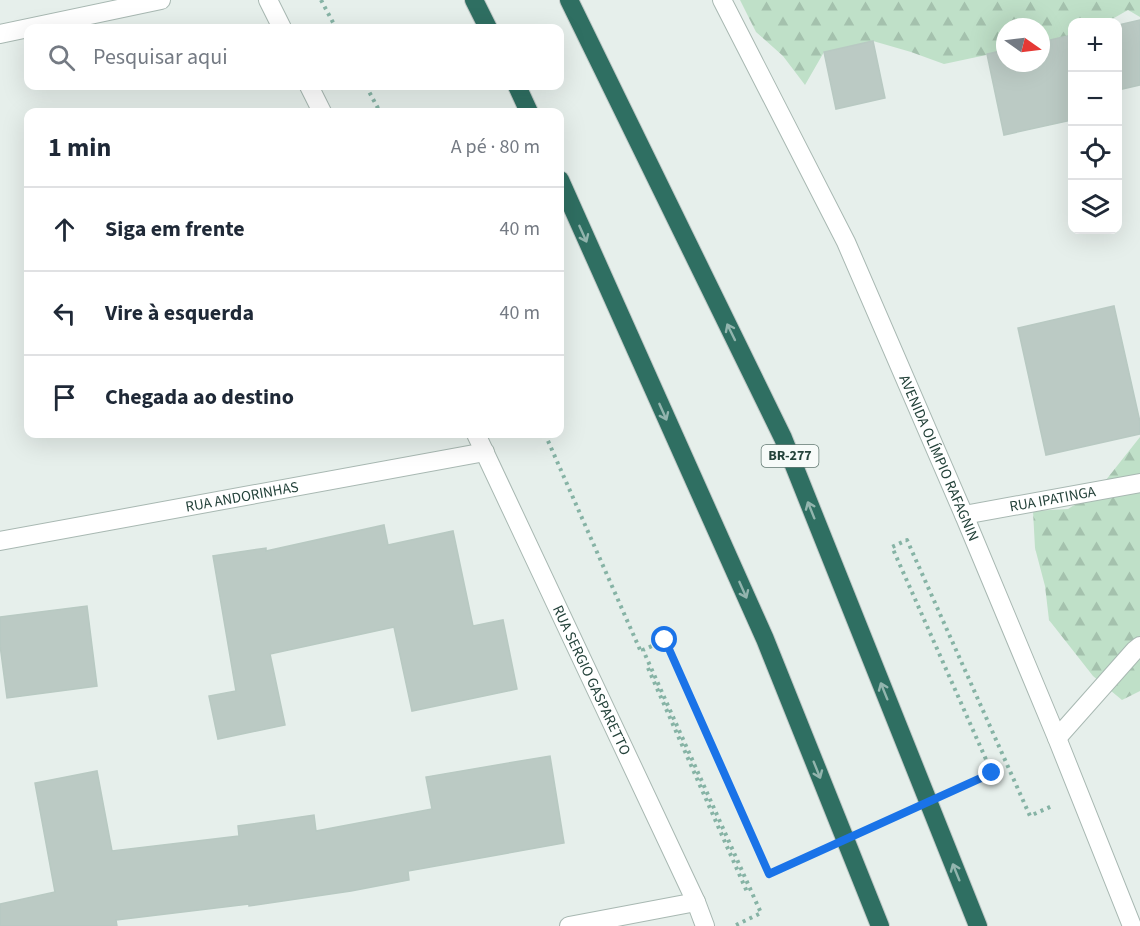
<!DOCTYPE html>
<html lang="pt">
<meta charset="utf-8">
<style>
body{margin:0;font-family:"Source Sans 3",sans-serif;background:#f6f6f7;color:#1f2937}
.controls{position:absolute;right:18px;top:18px;display:grid;overflow:hidden;border-radius:12px;box-shadow:0 6px 24px #0002}
.controls button{width:54px;height:54px;display:grid;place-items:center;padding:0;border:0;border-bottom:2px solid #e0e1e3;background:#fff;color:#1f2937;font:30px sans-serif}
.compass{position:absolute;left:996px;top:18px;width:54px;height:54px;border-radius:50%;background:#fff;box-shadow:0 6px 24px #0002;rotate:104deg}
.stop{position:absolute;width:18px;height:18px;margin:-14px;border:4px solid #1a73e8;border-radius:50%;background:#fff}
.stop.end{background:#1a73e8;border-color:#fff;box-shadow:0 2px 6px #0008}
.list{margin:0;padding:0;list-style:none}
h2{display:flex;justify-content:space-between;align-items:center;height:78px;margin:0;padding:0 24px;font-size:26px}
h2 small{font-size:20px;font-weight:400;color:#747a83}
.list li{display:grid;grid-template-columns:39px 1fr auto;gap:18px;align-items:center;box-sizing:border-box;height:84px;padding:0 24px;border-top:2px solid #e0e1e3}
.list b{display:block;font-size:22px;white-space:nowrap}
.list em{font-size:20px;font-style:normal;color:#747a83}
.icon{flex:none;width:33px;height:33px;fill:none;stroke:currentColor;stroke-width:2;stroke-linecap:round;stroke-linejoin:round}
.map{position:relative;flex:none;width:1140px;height:926px;overflow:hidden}
.search{position:absolute;background:#fff;box-shadow:0 6px 24px #0002;left:24px;top:24px;width:540px;height:66px;display:flex;align-items:center;gap:15px;box-sizing:border-box;padding:0 21px;border-radius:12px;color:#747a83;font-size:22px}
.panel{position:absolute;background:#fff;box-shadow:0 6px 24px #0002;left:24px;top:108px;width:540px;height:330px;border-radius:12px}
.map>svg:first-child{display:block}
.forest{fill:url(#forest-firs)}
.building{fill:#bbcac4;stroke:#b8c9c2;stroke-width:1.5}
.lines{fill:none;stroke-linecap:round;stroke-linejoin:round}
.service-casing{stroke:#a8b8b2;stroke-width:20}
.minor-casing{stroke:#a8b8b2;stroke-width:20}
.tertiary-casing{stroke:#a8b8b2;stroke-width:20}
.motorway-casing{stroke:#c2cac8;stroke-width:20}
.path{stroke:#86b3a5;stroke-width:4;stroke-dasharray:3 4.5;stroke-linecap:butt}
.service{stroke:#fff;stroke-width:18}
.minor{stroke:#fff;stroke-width:18}
.tertiary{stroke:#fff;stroke-width:18}
.motorway{stroke:#2f6f62;stroke-width:18}
.path-bridge{stroke:#86b3a5;stroke-width:4;stroke-dasharray:3 4.5;stroke-linecap:butt}
.oneway{stroke:#93b5ae}
.route{stroke:#1a73e8;stroke-width:8}
.labels{text-anchor:middle;dominant-baseline:central;stroke-width:4.5;stroke-linejoin:round;paint-order:stroke}
.shield{fill:#f7fbf9;stroke:#637a73;stroke-width:1.5}
.shield-label{font-size:14px;font-weight:bold;fill:#24423a}
.street-label{font-size:15px;fill:#24423a;stroke:#f7fbf9}
</style>
<div class="map">
<svg width="1140" height="926" viewBox="0 0 1140 926">
<defs>
<pattern id="forest-firs" width="22" height="20" patternUnits="userSpaceOnUse" patternTransform="scale(1.5)"><rect width="22" height="20" fill="#bfe0c8"/><path d="M5 1l3.5 6h-7zM16 11l3.5 6h-7z" fill="#a4c1ad"/></pattern>
</defs>
<rect width="100%" height="100%" fill="#e6efeb"/>
<g class="forest">
<path d="M740,0H1140V17L1128,10L1107,22H1072V38L1059,42L1041,45V27H1005V51L944,64L911,52L873,41L824,52L805,85L783,56L756,32Z"/>
<path d="M1140,437V691L1122,700L1093,676L1049,620L1045,586L1035,548L1033,511L1068,509L1098,490Z"/>
</g>
<g class="building">
<path d="M1140,20V85L1118,90V25Z"/>
<path d="M1072,35V120L1004,135L987,54L1005,50V63H1041V42Z"/>
<path d="M873,41L885,98L836,109L824,52Z"/>
<path d="M1114,306L1140,422V434L1046,455L1018,328Z"/>
<path d="M384,525L388,545L453,531L473,626L503,620L517,689L412,711L394,627L270,654L285,725L218,739L209,696L236,691L213,556L266,548V551Z"/>
<path d="M87,606L97,686L7,698L0,645V617Z"/>
<path d="M550,756L564,843L408,871L409,880L351,891L249,906V904L116,920L117,926H0V904L55,892L35,783L97,771L112,851L239,836L238,826L314,815L316,831L432,809L426,777Z"/>
</g>
<g class="lines">
<g class="service-casing">
<path id="service" d="M1057,738L1135,650L1140,646"/>
</g>
<g class="minor-casing">
<g id="minor">
<path d="M0,34L161,0"/>
<path id="s1" d="M964,515L1140,483"/>
<path id="s2" d="M0,541L485,452"/>
<path d="M569,926L696,902"/>
</g>
</g>
<g class="tertiary-casing">
<g id="tertiary">
<path d="M268,0L282,28"/>
<path id="s3" d="M722,0L846,242L964,515L1057,738L1132,926"/>
<path d="M309,86L322,112"/>
<path id="s4" d="M476,434L696,902L705,926"/>
</g>
</g>
<g class="motorway-casing">
<g id="motorway">
<path d="M474,0L488,28"/>
<path d="M569,0L783,438L978,926"/>
<path d="M517,86L529,112"/>
<path d="M560,180L765,639L880,926"/>
</g>
</g>
<g class="path">
<path d="M321,0L336,28"/>
<path d="M366,86L380,112"/>
<path d="M545,434L641,652"/>
<path d="M648,668L748,894"/>
<path d="M992,773L892,547L907,540L1030,816L1052,806"/>
<path d="M736,925L761,913L643,650L665,640L769,874"/>
</g>
<use href="#service" class="service"/>
<use href="#minor" class="minor"/>
<use href="#tertiary" class="tertiary"/>
<use href="#motorway" class="motorway"/>
<path class="path-bridge" d="M769,874L992,773"/>
</g>
<defs><path id="oneway-shaft" d="M-6 0H5M1.5-3L5.5 0L1.5 3" fill="none" stroke-width="1.6" stroke-linecap="round" stroke-linejoin="round" transform="scale(1.5)"/></defs>
<g class="oneway">
<use href="#oneway-shaft" transform="translate(583 234) rotate(66)"/>
<use href="#oneway-shaft" transform="translate(731 332) rotate(-116)"/>
<use href="#oneway-shaft" transform="translate(663 412) rotate(66)"/>
<use href="#oneway-shaft" transform="translate(811 510) rotate(-112)"/>
<use href="#oneway-shaft" transform="translate(743 590) rotate(66)"/>
<use href="#oneway-shaft" transform="translate(884 691) rotate(-112)"/>
<use href="#oneway-shaft" transform="translate(817 770) rotate(68)"/>
<use href="#oneway-shaft" transform="translate(956 872) rotate(-112)"/>
</g>
<g class="lines">
<path class="route" d="M665,640L769,874L992,773"/>
</g>
<g class="labels">
<rect class="shield" x="761.5" y="445" width="57" height="22" rx="4.5"/>
<g class="shield-label">
<text x="790" y="456">BR-277</text>
</g>
<g class="street-label">
<text stroke="none"><textPath href="#s3" startOffset="507">AVENIDA OLÍMPIO RAFAGNIN</textPath></text>
<text stroke="none"><textPath href="#s2" startOffset="246">RUA ANDORINHAS</textPath></text>
<text stroke="none"><textPath href="#s1" startOffset="90">RUA IPATINGA</textPath></text>
<text stroke="none"><textPath href="#s4" startOffset="272">RUA SERGIO GASPARETTO</textPath></text>
</g>
</g>
</svg>
<div class="controls">
<button>+</button>
<button>−</button>
<button><svg class="icon" aria-label="locate" viewBox="0 0 24 24"><circle cx="12" cy="12" r="6"/><path d="M12 2v4M12 18v4M2 12h4M18 12h4"/></svg></button>
<button><svg class="icon" aria-label="layers" viewBox="0 0 24 24"><path d="M12 4l9 5-9 5-9-5zM3 14l9 5 9-5"/></svg></button>
</div>
<svg class="compass" viewBox="-18 -18 36 36"><path d="M0-13l5 13h-10z" fill="#e53935"/><path d="M0 13l5-13h-10z" fill="#747a83"/></svg>
<div class="stop" style="left:665px;top:640px"></div>
<div class="stop end" style="left:992px;top:773px"></div>
<div class="search"><svg class="icon" aria-label="search" viewBox="0 0 24 24"><circle cx="10" cy="10" r="6"/><path d="M15 15l6 6"/></svg>Pesquisar aqui</div>
<section class="panel">
<h2>1 min<small>A pé · 80 m</small></h2>
<ul class="list">
<li><svg class="icon" aria-label="ahead" viewBox="0 0 24 24"><path d="M12 20V5M6 11l6-6 6 6"/></svg><div><b>Siga em frente</b></div><em>40 m</em></li>
<li><svg class="icon" aria-label="left" viewBox="0 0 24 24"><path d="M17 20v-9H6M10 6l-5 5 5 5"/></svg><div><b>Vire à esquerda</b></div><em>40 m</em></li>
<li><svg class="icon" aria-label="arrive" viewBox="0 0 24 24"><path d="M6 21V4h12l-3 4 3 4H6"/></svg><div><b>Chegada ao destino</b></div></li>
</ul>
</section>
</div>
